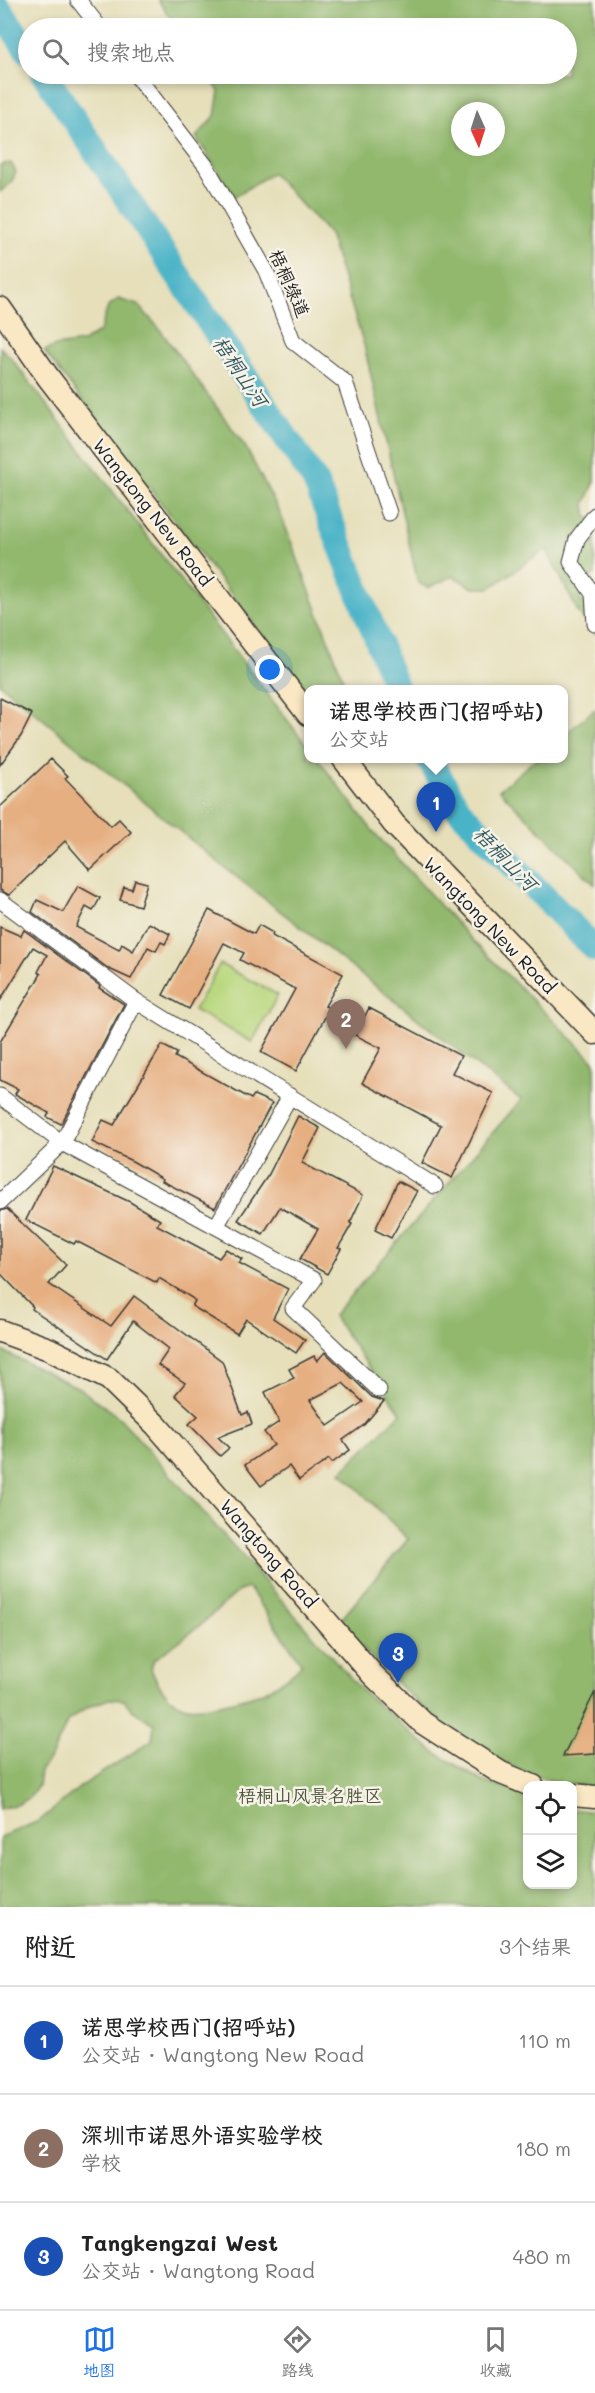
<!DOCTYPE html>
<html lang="zh">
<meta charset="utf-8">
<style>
body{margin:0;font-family:Mali,"LXGW WenKai TC",sans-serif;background:#f2f2f2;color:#222}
.controls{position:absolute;right:18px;bottom:18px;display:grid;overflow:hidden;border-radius:12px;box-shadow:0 3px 9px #0003}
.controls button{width:54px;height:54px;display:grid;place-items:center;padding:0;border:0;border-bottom:2px solid #e0e0e0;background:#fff;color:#222;font:30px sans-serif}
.compass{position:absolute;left:451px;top:102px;width:54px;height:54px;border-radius:50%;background:#fff;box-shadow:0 3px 9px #0003;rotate:177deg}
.you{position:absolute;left:270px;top:670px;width:21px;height:21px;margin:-15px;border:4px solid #fff;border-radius:50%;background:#1a73e8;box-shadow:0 0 0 9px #1a73e833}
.badge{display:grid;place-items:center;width:39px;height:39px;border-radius:50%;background:#1a73e8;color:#fff;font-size:20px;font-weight:700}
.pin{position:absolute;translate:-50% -50px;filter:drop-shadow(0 2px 3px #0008)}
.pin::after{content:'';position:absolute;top:32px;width:21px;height:18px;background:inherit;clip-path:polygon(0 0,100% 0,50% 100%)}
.popup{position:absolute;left:304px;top:685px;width:264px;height:78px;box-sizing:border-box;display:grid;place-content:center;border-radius:12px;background:#fff;filter:drop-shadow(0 2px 4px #0005);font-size:20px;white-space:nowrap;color:#767676}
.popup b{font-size:22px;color:#222}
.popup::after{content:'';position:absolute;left:50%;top:100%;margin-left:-12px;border:12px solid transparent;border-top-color:#fff}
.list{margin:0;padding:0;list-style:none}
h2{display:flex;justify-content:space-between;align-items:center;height:78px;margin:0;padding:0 24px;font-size:26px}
h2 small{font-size:20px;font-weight:400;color:#767676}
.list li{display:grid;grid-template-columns:39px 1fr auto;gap:18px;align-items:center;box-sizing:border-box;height:108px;padding:0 24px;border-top:2px solid #e0e0e0}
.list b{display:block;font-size:22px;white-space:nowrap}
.list p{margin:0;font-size:20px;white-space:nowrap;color:#767676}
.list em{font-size:20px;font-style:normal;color:#767676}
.icon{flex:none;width:33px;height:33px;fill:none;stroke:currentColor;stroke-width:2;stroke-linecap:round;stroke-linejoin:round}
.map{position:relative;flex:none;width:595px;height:1907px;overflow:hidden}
.search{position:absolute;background:#fff;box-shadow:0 3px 9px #0003;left:18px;right:18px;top:18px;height:66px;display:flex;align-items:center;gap:15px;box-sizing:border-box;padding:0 21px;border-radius:33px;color:#767676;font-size:22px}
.sheet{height:402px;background:#fff}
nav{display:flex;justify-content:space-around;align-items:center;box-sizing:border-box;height:84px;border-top:2px solid #e0e0e0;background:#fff;font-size:16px;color:#767676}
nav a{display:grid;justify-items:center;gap:3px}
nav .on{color:#1a73e8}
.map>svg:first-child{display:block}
.green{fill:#b9d87f;stroke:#6a7a4e;stroke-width:1.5}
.forest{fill:#92b86e;stroke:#576a45;stroke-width:1.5;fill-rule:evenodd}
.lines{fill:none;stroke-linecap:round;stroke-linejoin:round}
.river{stroke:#49b3c7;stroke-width:26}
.building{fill:#e6af81;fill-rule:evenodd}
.street-casing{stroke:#3a3934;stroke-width:17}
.secondary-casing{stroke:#3a3934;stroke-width:25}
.street{stroke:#fff;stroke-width:15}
.secondary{stroke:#fae7c3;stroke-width:22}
.labels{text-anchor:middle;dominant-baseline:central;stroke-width:5;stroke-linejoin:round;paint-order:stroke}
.street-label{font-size:18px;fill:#1c1c1c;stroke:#f7f3e8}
.park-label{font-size:18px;fill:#4b543a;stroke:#f7f3e8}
.water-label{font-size:20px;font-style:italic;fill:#2e5860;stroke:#f7f3e8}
</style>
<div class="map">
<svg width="595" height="1907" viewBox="0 0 595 1907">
<rect width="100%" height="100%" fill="#f7f3e8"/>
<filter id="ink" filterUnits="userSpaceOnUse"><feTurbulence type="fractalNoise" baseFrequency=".0167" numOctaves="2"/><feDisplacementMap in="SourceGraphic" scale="12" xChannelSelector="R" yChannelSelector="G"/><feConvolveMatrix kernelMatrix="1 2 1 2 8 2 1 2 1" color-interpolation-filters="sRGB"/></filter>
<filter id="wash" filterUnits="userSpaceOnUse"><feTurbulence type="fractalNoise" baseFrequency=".008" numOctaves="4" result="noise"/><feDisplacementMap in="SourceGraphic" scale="24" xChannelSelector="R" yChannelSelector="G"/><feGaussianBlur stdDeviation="1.35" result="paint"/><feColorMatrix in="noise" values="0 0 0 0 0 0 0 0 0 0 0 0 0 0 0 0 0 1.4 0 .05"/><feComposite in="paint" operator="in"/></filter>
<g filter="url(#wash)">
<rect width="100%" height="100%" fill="#e6dfba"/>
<path class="green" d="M220,964L278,995L252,1042L194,1010Z"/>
<g class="forest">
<path d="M158,0H595V481L585,504L587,517L595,520V574L586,581L580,598L582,603L595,601V634L577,610L546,549L490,588H473L453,576L428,588L418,583L364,345L329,234L272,173L234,197L196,137L215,116L219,91L207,74H566V28H177ZM460,111H496V147H460Z"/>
<path d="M11,163L16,172L11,183L0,192V165Z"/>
<path d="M118,299L138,305L158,327L245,446L281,515L347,689L308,690V694L44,351L56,346L83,342L100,331L108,307Z"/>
<path d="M0,347L11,358L308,747V758L318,759L372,830L469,937L595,1062V1788C579,1785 561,1784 545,1779C461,1753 396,1686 339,1622L408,1539L341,1472L401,1413L333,1316L521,1100L225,868L0,684Z"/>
<path d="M595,709V885L499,790L536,759L564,758V735Z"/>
<path d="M0,1350L79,1388L120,1418L363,1692L433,1751L482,1781L527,1796L528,1884H572L573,1809L595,1812V1907H0V1837L39,1821L80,1787L152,1740L154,1724L132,1710L124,1700L109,1699L88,1707L68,1721L51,1757L40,1771L38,1786L31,1796L19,1804L0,1809ZM249,1588L302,1664C294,1673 280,1683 269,1689C255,1697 197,1712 183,1706C170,1701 163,1692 157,1681C152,1673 149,1668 154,1660L197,1628L239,1591Z"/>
</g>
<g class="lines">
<g class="river">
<path d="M0,10L28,51"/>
<path d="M44,74L315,481L397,690"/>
<path d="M428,758L460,811L595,949"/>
</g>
</g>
<g id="blocks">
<g class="building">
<path d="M0,698L32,714L21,736L0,765Z"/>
<path d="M51,759L68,776L65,778L111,826L119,819L131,832L90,870L65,841L9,895L0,890V807Z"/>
<path d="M135,880L147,883L140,906L120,900L124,887L132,889Z"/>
<path d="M78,886L100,898L93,911L86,907L76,927L119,950L122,944L133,951L149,923L170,934L165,944L161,942L156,951L148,947L131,979L109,969L32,912L37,900L63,912Z"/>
<path d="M209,910L254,934L259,925L273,933L272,936L343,974L325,1006L330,1008L296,1071L261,1052L295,989L240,960L244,953L224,943L189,1009L163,995Z"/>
<path d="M0,927L21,936L24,930L100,986L99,988L124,1004L61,1124L47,1117L49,1113L15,1094L18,1089L0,1080V1042L41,974L38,972L47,955L33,947L0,1001Z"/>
<path d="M369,1008L461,1056L452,1073L493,1093L452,1178L422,1163L441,1125L362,1083L381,1048L355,1035Z"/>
<path d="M162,1045L177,1053L175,1057L251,1099L254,1095L272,1103L215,1208L162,1181L163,1179L134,1162L92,1142L103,1120L114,1125Z"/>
<path d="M298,1116L320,1128L302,1163L363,1195L350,1223L352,1224L338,1248L341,1249L327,1274L300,1259L318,1229L280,1207L263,1234L238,1220L269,1174Z"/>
<path d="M53,1166L130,1202L160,1220L157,1225L219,1258L226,1249L242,1259L239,1263L288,1289L273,1318L305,1340L296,1353L246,1319L237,1334L192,1306L195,1301L192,1298L159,1278L157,1283L76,1241L74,1244L26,1220Z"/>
<path d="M398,1181L417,1191L391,1238L375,1230Z"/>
<path d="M7,1209L66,1265L49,1284L111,1326L134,1296L222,1361L242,1415L248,1412L252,1424L218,1437L229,1448L220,1456L189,1424L198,1416L175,1395L185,1383L158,1365L169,1349L133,1321L107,1359L32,1309L33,1307L0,1273V1211Z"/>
<path d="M325,1352L372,1397L384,1401L364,1425L343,1440L350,1450L332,1463L329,1459L299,1480L289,1466L261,1486L245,1465L274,1445L264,1432L279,1422L265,1392L294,1378L289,1369L314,1356L317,1361ZM343,1383L363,1402L328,1426L310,1400Z"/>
<path d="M595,1692V1754L563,1756Z"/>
</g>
</g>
</g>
<g filter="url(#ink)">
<use href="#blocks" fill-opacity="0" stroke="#3a3934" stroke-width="1.5"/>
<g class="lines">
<g class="street-casing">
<g id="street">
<path d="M78,0L100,28"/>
<path d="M135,74L206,166L266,271L293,341L345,382L389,513"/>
<path d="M595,515L577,539L571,562L593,594L595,624"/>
<path d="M0,900L136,1001L435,1186"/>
<path d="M0,1096L62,1143L314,1280L293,1308L379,1390"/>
<path d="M0,1202L62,1143L136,1001"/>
<path d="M217,1225L290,1096"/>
</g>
</g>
<g class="secondary-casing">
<g id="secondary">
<path d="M0,308L48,377L308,714"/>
<path d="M343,758L394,824L595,1033"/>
<path d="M0,1331L49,1349L109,1379L156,1425L373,1675L423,1723L501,1773L533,1786"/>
<path d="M572,1795L595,1797"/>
</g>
</g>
<use href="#street" class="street"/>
<use href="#secondary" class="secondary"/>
</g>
</g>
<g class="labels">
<g class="street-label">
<text transform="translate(290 283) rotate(66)">梧桐绿道</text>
<text transform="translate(153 512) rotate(52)">Wangtong New Road</text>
<text transform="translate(490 925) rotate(46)">Wangtong New Road</text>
<text transform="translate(269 1553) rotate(49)">Wangtong Road</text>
</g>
<g class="park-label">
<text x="310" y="1795">梧桐山风景名胜区</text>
</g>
<g class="water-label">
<text transform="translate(241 371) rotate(56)">梧桐山河</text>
<text transform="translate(506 858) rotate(46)">梧桐山河</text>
</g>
</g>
</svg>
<div class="controls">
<button><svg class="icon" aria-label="locate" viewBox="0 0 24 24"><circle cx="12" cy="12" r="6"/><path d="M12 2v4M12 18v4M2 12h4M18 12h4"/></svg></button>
<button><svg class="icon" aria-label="layers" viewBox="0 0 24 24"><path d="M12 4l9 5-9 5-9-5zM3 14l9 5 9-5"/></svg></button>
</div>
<svg class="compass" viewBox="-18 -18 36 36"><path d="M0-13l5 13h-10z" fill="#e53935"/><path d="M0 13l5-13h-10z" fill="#767676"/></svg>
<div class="you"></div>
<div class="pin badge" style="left:436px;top:832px;background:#1a4fb4">1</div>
<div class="popup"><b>诺思学校西门(招呼站)</b>公交站</div>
<div class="pin badge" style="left:346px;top:1049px;background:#8d6e63">2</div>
<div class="pin badge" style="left:398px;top:1683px;background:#1a4fb4">3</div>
<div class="search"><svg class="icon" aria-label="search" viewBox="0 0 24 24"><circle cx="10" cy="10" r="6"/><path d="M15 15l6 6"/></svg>搜索地点</div>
</div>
<section class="sheet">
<h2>附近<small>3个结果</small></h2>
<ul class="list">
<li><span class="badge" style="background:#1a4fb4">1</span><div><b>诺思学校西门(招呼站)</b><p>公交站 · Wangtong New Road</p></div><em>110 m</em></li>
<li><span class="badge" style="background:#8d6e63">2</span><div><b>深圳市诺思外语实验学校</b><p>学校</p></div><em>180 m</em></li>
<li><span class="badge" style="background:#1a4fb4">3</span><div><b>Tangkengzai West</b><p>公交站 · Wangtong Road</p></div><em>480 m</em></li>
</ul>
</section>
<nav>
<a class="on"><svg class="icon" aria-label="map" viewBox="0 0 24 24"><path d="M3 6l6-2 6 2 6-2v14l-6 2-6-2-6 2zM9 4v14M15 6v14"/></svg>地图</a>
<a><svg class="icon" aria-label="directions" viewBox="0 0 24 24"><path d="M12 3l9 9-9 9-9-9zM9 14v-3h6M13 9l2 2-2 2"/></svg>路线</a>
<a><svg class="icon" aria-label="saved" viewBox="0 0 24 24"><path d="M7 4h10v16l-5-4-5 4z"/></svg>收藏</a>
</nav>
